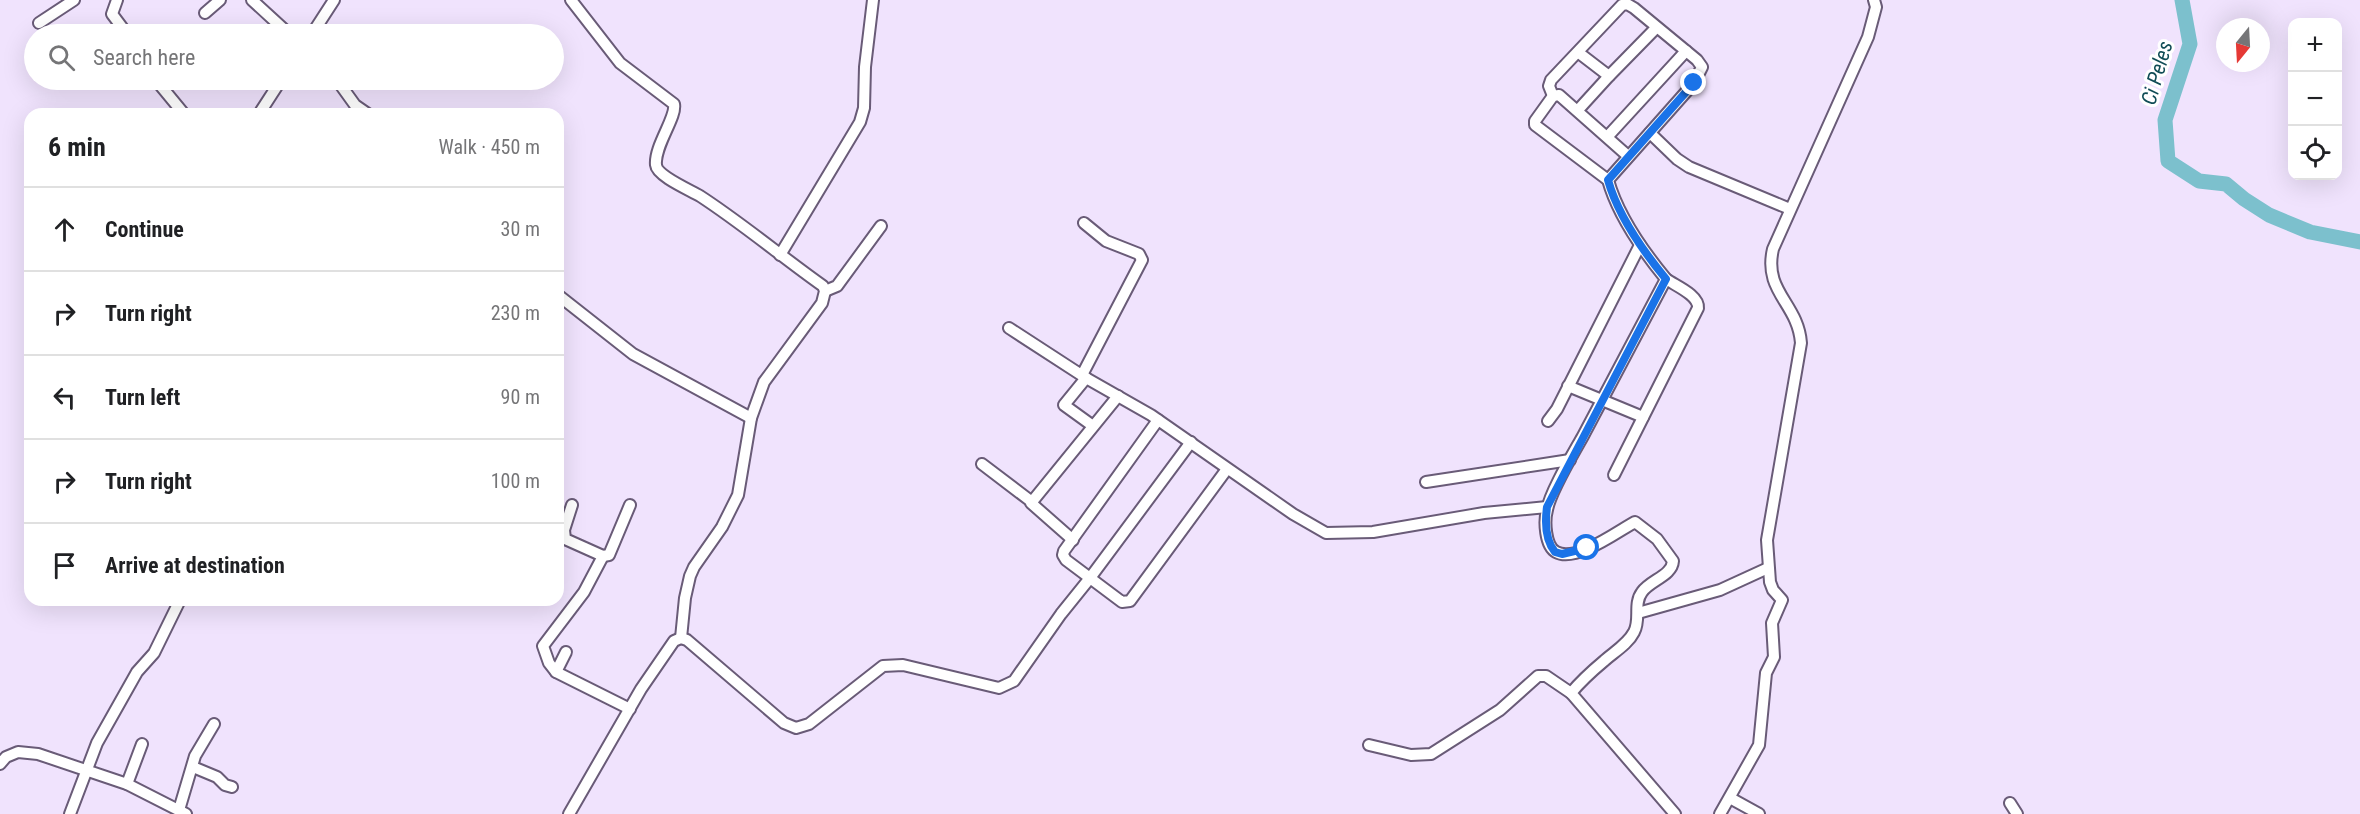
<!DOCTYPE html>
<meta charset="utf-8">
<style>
body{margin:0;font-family:"Roboto Condensed",sans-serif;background:#f2f2f2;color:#202124}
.controls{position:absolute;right:18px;top:18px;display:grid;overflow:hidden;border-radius:12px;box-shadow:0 6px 24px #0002}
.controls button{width:54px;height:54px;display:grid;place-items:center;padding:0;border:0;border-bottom:2px solid #e0e0e0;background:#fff;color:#202124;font:30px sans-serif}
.compass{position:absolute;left:2216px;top:18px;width:54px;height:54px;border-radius:50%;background:#fff;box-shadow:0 6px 24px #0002;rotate:198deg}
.stop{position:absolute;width:18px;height:18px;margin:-14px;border:4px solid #1a73e8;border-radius:50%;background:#fff}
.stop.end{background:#1a73e8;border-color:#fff;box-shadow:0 2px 6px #0008}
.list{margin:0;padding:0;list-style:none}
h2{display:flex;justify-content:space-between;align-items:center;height:78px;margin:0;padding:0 24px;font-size:26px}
h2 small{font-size:20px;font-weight:400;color:#757577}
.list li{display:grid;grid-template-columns:39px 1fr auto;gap:18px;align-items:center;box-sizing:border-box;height:84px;padding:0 24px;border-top:2px solid #e0e0e0}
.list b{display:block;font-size:22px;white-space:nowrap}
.list em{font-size:20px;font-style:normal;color:#757577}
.icon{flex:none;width:33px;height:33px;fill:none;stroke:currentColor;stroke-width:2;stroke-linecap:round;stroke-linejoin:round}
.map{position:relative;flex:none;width:2360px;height:814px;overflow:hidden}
.search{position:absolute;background:#fff;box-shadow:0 6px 24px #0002;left:24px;top:24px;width:540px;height:66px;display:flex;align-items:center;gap:15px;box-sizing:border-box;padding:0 21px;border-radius:33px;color:#757577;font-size:22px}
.panel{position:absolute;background:#fff;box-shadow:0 6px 24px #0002;left:24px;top:108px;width:540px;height:498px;border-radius:18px}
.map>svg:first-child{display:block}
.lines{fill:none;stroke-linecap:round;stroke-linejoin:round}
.river{stroke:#7cc0cd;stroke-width:15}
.minor-casing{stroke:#695b77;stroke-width:14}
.minor{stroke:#fff;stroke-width:10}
.route{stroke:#1a73e8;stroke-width:8}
.labels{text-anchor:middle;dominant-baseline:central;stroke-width:6;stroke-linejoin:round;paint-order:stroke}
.water-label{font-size:21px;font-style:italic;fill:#104c56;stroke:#fff}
</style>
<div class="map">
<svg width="2360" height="814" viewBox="0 0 2360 814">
<rect width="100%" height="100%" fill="#f0e3fd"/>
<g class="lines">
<path class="river" d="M2182,0L2190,44L2165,120L2168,161L2199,181L2226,184L2244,199L2269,215L2310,232L2360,242"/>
<g class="minor-casing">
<g id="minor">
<path d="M117,0L112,14L127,34"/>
<path d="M252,0L289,34"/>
<path d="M571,0L620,63L674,104C677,117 654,146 656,165C657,176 690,190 700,196C743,224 782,257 823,286L825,291L822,303L764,382L751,418L738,495L722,527L694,567L690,576L685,598L681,638"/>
<path d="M205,13L220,0"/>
<path d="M39,23L74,0"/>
<path d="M312,34L334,0"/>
<path d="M1579,53L1609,76"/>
<path d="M156,80L184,114"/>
<path d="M337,80L355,105L368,114"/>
<path d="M1553,96L1549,86L1551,80L1622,5L1627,4L1634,8L1697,60L1702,67L1694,83L1608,180C1618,216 1643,251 1666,279C1638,331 1611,384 1583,436C1573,454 1550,492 1547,510C1544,521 1545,546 1556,552C1576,563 1618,531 1635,522L1657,539L1673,561C1672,576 1650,580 1642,592C1633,604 1641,619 1634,632C1628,644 1614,652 1604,661C1592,671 1581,681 1571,693L1675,814"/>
<path d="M1578,110L1609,76L1656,28"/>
<path d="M259,114L281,80"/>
<path d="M1650,133L1677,159L1689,167L1790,209"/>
<path d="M1608,136L1686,51"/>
<path d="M1608,180L1535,125V121L1553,96L1559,95L1628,156"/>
<path d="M780,255L860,122L864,108L865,67L873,0"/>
<path d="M825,291L837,286L881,226"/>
<path d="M558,295L633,354L751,418"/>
<path d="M1009,328L1086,378L1151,415L1293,514L1326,533L1373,532L1484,513L1547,507"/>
<path d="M1082,375L1142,260L1139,254L1106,241L1084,223"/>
<path d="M1086,378L1064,405L1093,426"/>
<path d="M1568,386L1643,417"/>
<path d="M1158,420L1064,551L1063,555L1066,560L1090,578L1191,442"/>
<path d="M1548,421L1557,409L1640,245"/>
<path d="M982,464L1032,502"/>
<path d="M1614,475L1698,308C1699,295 1676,286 1666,279"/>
<path d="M1426,482L1570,460"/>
<path d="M1073,540L1031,503L1118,396"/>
<path d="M603,556L609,555L630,505"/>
<path d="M1638,613L1720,590L1768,568"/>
<path d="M566,652L556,672L630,709"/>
<path d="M556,672L549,663L543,646L584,592L603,556L565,539L564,530L572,505"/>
<path d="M1369,745L1411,755L1431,754L1500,710L1538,676H1546L1571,693"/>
<path d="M0,764L6,757L18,752L38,754L127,784L186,814"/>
<path d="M193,767L217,777L225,785L232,787"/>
<path d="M127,784L142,744"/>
<path d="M1730,798L1759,814"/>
<path d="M2010,803L2017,814"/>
<path d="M179,810L195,756L214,724"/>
<path d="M70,814L97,743L137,672L154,653L180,600"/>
<path d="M569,814L641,689L674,641L681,638L687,640L784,723L796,728L809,724L883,666L903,665L999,688L1014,681L1061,614L1090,578L1122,602L1130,601L1227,469"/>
<path d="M1720,814L1759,745L1766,673L1774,657L1772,623L1782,600L1773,590L1770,582L1767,540L1801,343C1798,303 1763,292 1773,249L1868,37L1876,7L1874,0"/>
</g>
</g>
<use href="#minor" class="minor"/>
</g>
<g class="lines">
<path class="route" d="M1587,548L1562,554L1555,552C1545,540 1545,522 1547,507L1666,279C1643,251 1618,216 1608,180L1694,83"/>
</g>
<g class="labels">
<g class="water-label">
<text transform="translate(2157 73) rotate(-74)">Ci Peles</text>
</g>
</g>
</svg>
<div class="controls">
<button>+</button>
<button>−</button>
<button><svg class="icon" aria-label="locate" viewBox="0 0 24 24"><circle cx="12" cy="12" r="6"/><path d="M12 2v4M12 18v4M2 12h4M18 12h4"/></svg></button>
</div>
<svg class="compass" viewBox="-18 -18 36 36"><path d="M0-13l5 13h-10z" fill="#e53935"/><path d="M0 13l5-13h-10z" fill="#757577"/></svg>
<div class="stop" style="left:1587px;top:548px"></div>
<div class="stop end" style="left:1694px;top:83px"></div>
<div class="search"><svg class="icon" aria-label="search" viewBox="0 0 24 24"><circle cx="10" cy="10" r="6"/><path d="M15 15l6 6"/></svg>Search here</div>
<section class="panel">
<h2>6 min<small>Walk · 450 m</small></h2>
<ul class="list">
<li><svg class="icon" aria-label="ahead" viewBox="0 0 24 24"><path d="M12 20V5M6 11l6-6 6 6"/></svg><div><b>Continue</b></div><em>30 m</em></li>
<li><svg class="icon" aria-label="right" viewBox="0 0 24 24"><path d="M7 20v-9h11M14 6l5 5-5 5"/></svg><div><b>Turn right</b></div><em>230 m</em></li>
<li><svg class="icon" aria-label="left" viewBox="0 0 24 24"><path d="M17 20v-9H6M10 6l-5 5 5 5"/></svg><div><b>Turn left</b></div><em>90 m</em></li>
<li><svg class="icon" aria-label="right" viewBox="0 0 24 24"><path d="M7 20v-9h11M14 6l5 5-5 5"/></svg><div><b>Turn right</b></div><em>100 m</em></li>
<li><svg class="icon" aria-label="arrive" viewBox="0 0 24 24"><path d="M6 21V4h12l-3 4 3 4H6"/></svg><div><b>Arrive at destination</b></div></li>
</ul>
</section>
</div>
